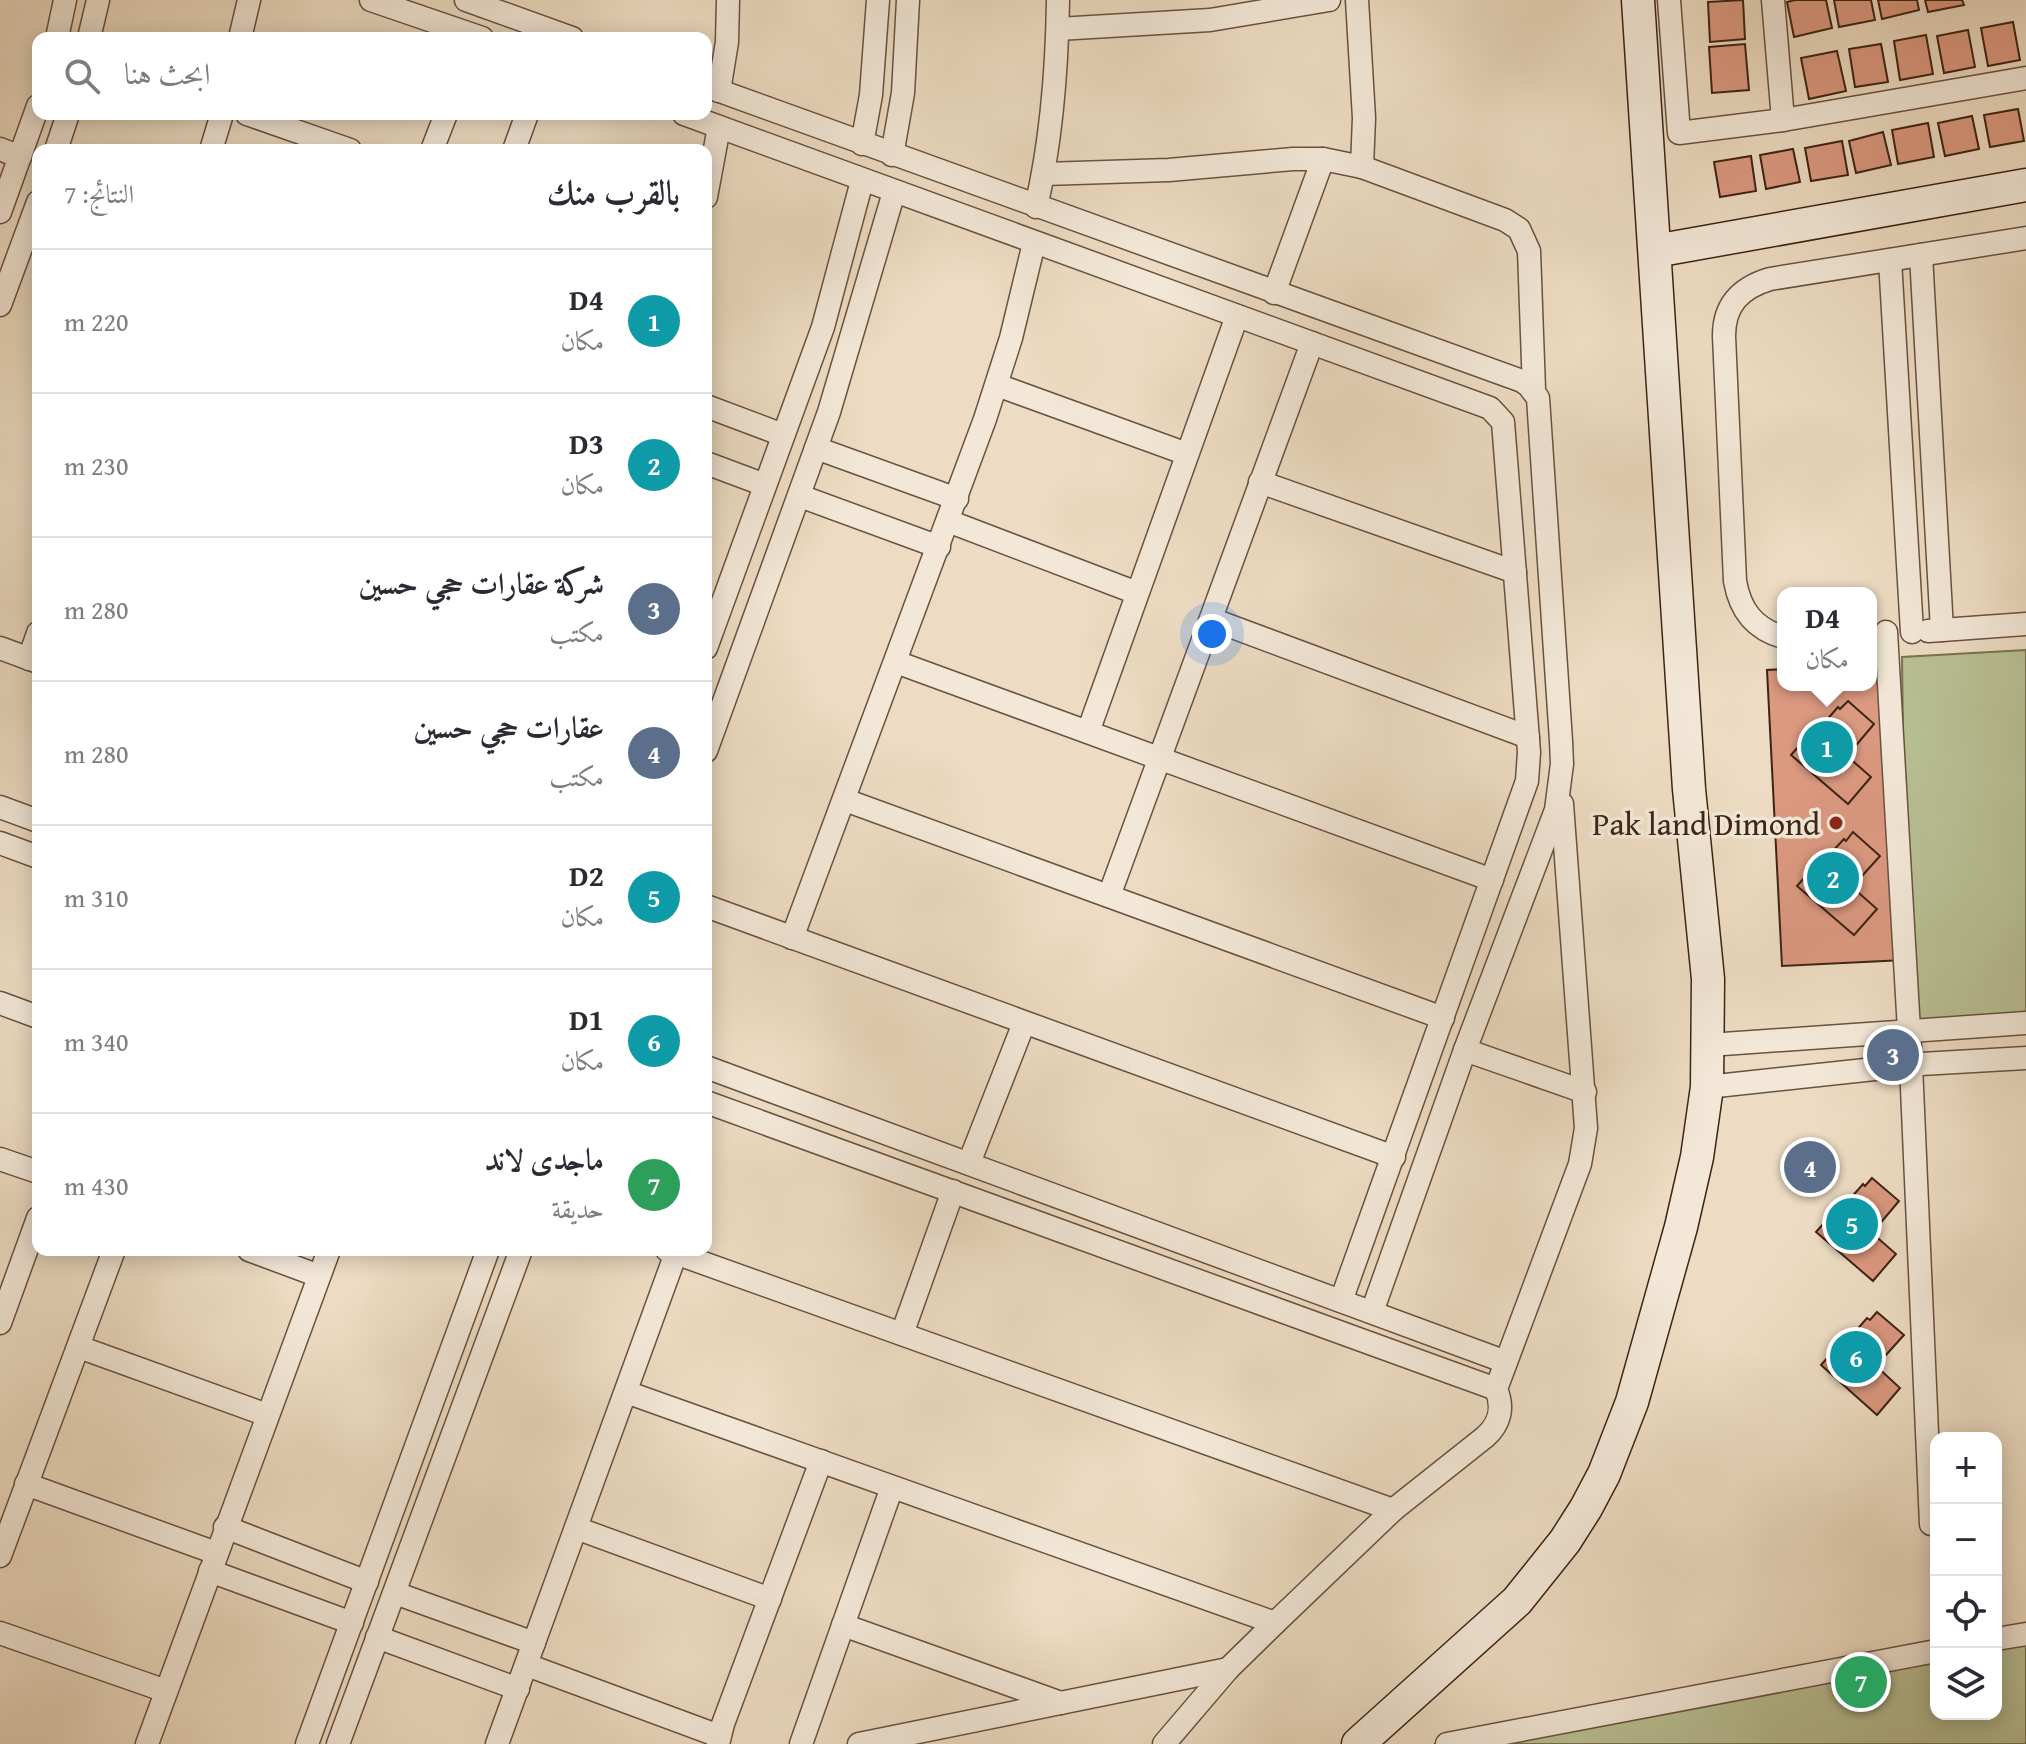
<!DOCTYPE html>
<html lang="ar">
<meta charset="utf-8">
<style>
body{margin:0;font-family:"Gentium Book Plus",Amiri,serif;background:#f7f7f7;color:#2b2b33;direction:rtl}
.controls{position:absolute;right:24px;bottom:24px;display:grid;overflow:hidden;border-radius:16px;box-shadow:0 4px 20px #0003}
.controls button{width:72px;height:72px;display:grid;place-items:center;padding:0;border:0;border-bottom:2px solid #e1e1e2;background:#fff;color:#2b2b33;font:40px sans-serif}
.you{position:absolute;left:1212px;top:634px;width:28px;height:28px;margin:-20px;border:6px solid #fff;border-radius:50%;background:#1a73e8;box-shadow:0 0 0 12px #1a73e833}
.badge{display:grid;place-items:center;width:52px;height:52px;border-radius:50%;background:#8f2418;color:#fff;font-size:26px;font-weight:700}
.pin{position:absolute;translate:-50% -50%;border:4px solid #fff;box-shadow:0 2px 8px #0006}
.popup{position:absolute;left:1777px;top:587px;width:100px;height:104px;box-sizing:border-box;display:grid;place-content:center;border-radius:16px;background:#fff;filter:drop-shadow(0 2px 6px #0005);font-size:26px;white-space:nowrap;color:#7c7c81}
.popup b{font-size:30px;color:#2b2b33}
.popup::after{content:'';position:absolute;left:50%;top:100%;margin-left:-16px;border:16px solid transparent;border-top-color:#fff}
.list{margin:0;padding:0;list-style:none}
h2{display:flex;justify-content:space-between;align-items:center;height:104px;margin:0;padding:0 32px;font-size:34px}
h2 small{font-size:26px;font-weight:400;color:#7c7c81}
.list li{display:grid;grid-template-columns:52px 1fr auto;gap:24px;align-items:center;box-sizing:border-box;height:144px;padding:0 32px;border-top:2px solid #e1e1e2}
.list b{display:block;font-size:30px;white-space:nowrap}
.list p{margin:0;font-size:26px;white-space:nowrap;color:#7c7c81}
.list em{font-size:26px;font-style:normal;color:#7c7c81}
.icon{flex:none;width:44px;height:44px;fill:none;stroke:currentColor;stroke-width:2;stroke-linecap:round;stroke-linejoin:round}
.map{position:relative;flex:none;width:2026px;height:1744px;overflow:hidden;direction:ltr}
.search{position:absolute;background:#fff;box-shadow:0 4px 20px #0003;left:32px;top:32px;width:680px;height:88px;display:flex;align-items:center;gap:20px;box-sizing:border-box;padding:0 28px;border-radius:16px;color:#7c7c81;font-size:30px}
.panel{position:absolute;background:#fff;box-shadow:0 4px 20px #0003;left:32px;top:144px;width:680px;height:1112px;border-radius:16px;direction:rtl}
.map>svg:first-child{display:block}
.green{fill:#b8c094;stroke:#7a7254;stroke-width:2}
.building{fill:#db9980;stroke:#3d2414;stroke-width:2}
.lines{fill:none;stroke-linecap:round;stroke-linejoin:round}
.street-casing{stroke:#695240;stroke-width:25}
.secondary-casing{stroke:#3d2414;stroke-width:35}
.street{stroke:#f3e8d8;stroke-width:22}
.secondary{stroke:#f3e8d8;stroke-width:32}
.poi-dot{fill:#8f2418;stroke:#f3e8d8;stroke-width:3}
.labels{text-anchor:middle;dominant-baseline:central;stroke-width:7;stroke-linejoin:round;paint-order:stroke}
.poi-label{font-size:32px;fill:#3d2414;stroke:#f3e8d8;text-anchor:end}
</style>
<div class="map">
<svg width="2026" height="1744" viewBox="0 0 2026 1744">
<rect width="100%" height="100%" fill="#eddcc3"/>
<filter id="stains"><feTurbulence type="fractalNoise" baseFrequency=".0025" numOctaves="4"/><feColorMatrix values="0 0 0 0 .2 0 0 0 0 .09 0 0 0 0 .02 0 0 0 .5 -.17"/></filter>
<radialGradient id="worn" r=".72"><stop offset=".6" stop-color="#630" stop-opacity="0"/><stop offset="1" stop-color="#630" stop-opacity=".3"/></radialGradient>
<g class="green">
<path d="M2026,650V1022L1907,1029L1902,657Z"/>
<path d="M2026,1638V1744H1434L1638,1710L1936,1655V1714H1996V1644Z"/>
</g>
<g class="building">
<path d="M1743,0L1745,39L1710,42L1708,2Z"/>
<path d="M1795,0H1826L1832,28L1794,37L1787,2Z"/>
<path d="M1834,0H1871L1875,20L1839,27Z"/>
<path d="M1878,0H1917L1919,10L1882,19Z"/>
<path d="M1925,0H1962L1964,5L1928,12Z"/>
<path d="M2013,22L2020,60L1988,66L1981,28Z"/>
<path d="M1968,30L1975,67L1944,73L1937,36Z"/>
<path d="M1926,35L1933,74L1900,80L1894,41Z"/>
<path d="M1745,44L1749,90L1712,93L1709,47Z"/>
<path d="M1881,44L1888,82L1855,87L1849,49Z"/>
<path d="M1837,51L1846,91L1809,99L1801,58Z"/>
<path d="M2018,109L2024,141L1990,147L1984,115Z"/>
<path d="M1972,116L1979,149L1945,156L1938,123Z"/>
<path d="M1928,123L1934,157L1898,164L1892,130Z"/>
<path d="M1883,132L1891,165L1856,173L1849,141Z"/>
<path d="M1842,141L1848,175L1811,181L1805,148Z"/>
<path d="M1793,149L1800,182L1766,189L1760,155Z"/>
<path d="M1751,156L1756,191L1720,197L1714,162Z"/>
<path d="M1890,664L1904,960L1782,966L1767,670L1783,669V685H1871V665Z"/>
<path d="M1848,701L1874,724L1847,756L1871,777L1848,804L1791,755L1808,736L1811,738L1838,707L1840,709Z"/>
<path d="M1853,832L1880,856L1852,887L1877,909L1854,935L1797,886L1814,867L1816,869L1844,839L1846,841Z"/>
<path d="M1872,1178L1899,1201L1872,1233L1896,1254L1873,1281L1816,1232L1833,1213L1836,1215L1863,1184L1865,1186Z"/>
<path d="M1877,1312L1904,1335L1876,1366L1900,1388L1877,1415L1821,1365L1837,1347L1840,1349L1867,1318L1870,1320Z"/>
</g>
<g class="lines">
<g class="street-casing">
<g id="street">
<path d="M371,0L482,38"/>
<path d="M466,0L572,38"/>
<path d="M1357,0L1364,118L1362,167"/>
<path d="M1669,0L1679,133L1783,120"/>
<path d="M1773,0L1783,120L2026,78"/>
<path d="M1058,29L1210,20L1329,0"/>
<path d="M57,38L65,0"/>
<path d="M89,38L98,0"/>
<path d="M240,38L249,0"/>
<path d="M706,86L1522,381L1528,385L1538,398L1561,741L1562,764L1556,810L1465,1050L1372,1312"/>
<path d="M719,91L727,42L728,0"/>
<path d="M247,114L350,150"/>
<path d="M684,114L1490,408L1503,422L1529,752L1527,781L1341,1301"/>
<path d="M862,144L871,95L878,0"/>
<path d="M0,149L20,157"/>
<path d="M56,150L68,114"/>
<path d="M211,150L222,114"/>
<path d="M432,150L446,114"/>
<path d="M514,150L527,114"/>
<path d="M892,155L903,93L908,0"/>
<path d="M1044,174L1169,170L1293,159H1323L1362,167L1505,220L1519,229L1529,251L1534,390"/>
<path d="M706,197L719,127"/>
<path d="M1036,207C1052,138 1057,71 1058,0"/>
<path d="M0,212L38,106"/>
<path d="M1921,255L1942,630"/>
<path d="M1890,260L1912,632"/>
<path d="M1274,293L1323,159"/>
<path d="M0,305L38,202"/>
<path d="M997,385L1187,454"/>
<path d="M706,406L783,435"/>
<path d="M816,448L957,499"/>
<path d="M706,463L765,485"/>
<path d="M1260,482L1515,572"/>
<path d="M800,496L939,547"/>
<path d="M948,521L1137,593"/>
<path d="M1211,619L1528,737"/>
<path d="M1928,631L2026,624"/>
<path d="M1886,632L1911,1065L1931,1524"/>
<path d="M1783,637C1754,629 1740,610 1735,581L1724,336C1724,305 1740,288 1770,279L2026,238"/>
<path d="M0,648L38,662"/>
<path d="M706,648L823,327L862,181"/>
<path d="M29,659L38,633"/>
<path d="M896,662L1492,880"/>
<path d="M1088,732L1237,316"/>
<path d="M706,751L829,412L894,192"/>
<path d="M845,800L1443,1018"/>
<path d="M0,807L38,821"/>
<path d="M0,843L38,857"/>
<path d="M1109,896L1312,343"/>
<path d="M706,906L1394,1157"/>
<path d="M792,938L985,419L1011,338L1034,243"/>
<path d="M0,1003L38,1017"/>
<path d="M1709,1045L2026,1023"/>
<path d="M1465,1050L1585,1092"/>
<path d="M706,1067L1506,1362"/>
<path d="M1707,1087L1921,1064L2026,1058"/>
<path d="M706,1102L1496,1389"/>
<path d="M0,1159L38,1172"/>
<path d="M969,1163L1024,1023"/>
<path d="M249,1250L319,1276"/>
<path d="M667,1250L1393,1510"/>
<path d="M0,1323L38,1218"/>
<path d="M902,1334L953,1191"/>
<path d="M79,1347L267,1415"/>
<path d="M626,1392L1275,1623"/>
<path d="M26,1484L216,1553"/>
<path d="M225,1527L367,1582"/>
<path d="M576,1528L770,1599"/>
<path d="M0,1556L114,1250"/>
<path d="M210,1571L352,1623"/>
<path d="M395,1593L534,1643"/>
<path d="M843,1625L1061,1703"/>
<path d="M0,1633L166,1691"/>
<path d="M377,1637L518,1689"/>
<path d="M1996,1639L2026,1634"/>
<path d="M527,1665L719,1736"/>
<path d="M147,1744L329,1250"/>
<path d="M307,1744L488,1250"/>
<path d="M338,1744L521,1250"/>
<path d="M497,1744L676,1253"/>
<path d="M718,1744L723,1724L821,1461"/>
<path d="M801,1744L892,1487"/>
<path d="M859,1744L1228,1669"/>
<path d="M1164,1744L1228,1669L1275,1623L1393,1510L1485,1437C1500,1424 1504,1408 1496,1389L1580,1164L1586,1128L1562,804"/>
<path d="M1447,1744L1936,1651"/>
</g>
</g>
<g class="secondary-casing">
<g id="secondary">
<path d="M1655,251L2026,185"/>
<path d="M1358,1744L1517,1601L1565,1541L1586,1508L1604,1474L1632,1402L1681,1227L1697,1157L1707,1087L1708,979L1689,789L1638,0"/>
</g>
</g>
<use href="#street" class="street"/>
<use href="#secondary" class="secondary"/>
</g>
<circle class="poi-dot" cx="1836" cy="823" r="8"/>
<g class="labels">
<g class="poi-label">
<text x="1820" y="823">Pak land Dimond</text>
</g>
</g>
<rect width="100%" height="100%" filter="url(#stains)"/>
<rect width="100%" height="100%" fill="url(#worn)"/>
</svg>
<div class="controls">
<button>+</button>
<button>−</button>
<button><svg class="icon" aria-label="locate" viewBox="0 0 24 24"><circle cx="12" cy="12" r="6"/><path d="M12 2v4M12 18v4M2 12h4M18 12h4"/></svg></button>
<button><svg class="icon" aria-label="layers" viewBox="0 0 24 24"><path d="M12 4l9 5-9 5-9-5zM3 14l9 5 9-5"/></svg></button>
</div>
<div class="you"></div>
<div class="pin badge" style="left:1827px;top:747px;background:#0f9aa8">1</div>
<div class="popup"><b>D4</b>مكان</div>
<div class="pin badge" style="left:1833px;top:878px;background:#0f9aa8">2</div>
<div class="pin badge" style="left:1893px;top:1055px;background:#5c6f8a">3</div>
<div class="pin badge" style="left:1810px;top:1167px;background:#5c6f8a">4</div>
<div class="pin badge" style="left:1852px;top:1224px;background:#0f9aa8">5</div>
<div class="pin badge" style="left:1856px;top:1357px;background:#0f9aa8">6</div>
<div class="pin badge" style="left:1861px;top:1682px;background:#2e9e5b">7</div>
<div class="search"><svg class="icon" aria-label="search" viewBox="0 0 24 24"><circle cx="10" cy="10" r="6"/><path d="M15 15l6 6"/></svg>ابحث هنا</div>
<section class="panel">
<h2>بالقرب منك<small>النتائج: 7</small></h2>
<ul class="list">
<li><span class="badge" style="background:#0f9aa8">1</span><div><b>D4</b><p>مكان</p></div><em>220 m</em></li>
<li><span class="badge" style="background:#0f9aa8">2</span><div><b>D3</b><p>مكان</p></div><em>230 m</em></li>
<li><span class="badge" style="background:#5c6f8a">3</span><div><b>شرکة عقارات حجي حسين</b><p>مكتب</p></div><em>280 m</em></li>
<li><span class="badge" style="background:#5c6f8a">4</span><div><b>عقارات حجي حسين</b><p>مكتب</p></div><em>280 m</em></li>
<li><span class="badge" style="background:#0f9aa8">5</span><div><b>D2</b><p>مكان</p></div><em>310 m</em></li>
<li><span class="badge" style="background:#0f9aa8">6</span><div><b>D1</b><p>مكان</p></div><em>340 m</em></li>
<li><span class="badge" style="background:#2e9e5b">7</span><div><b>ماجدی لاند</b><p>حديقة</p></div><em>430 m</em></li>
</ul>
</section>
</div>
